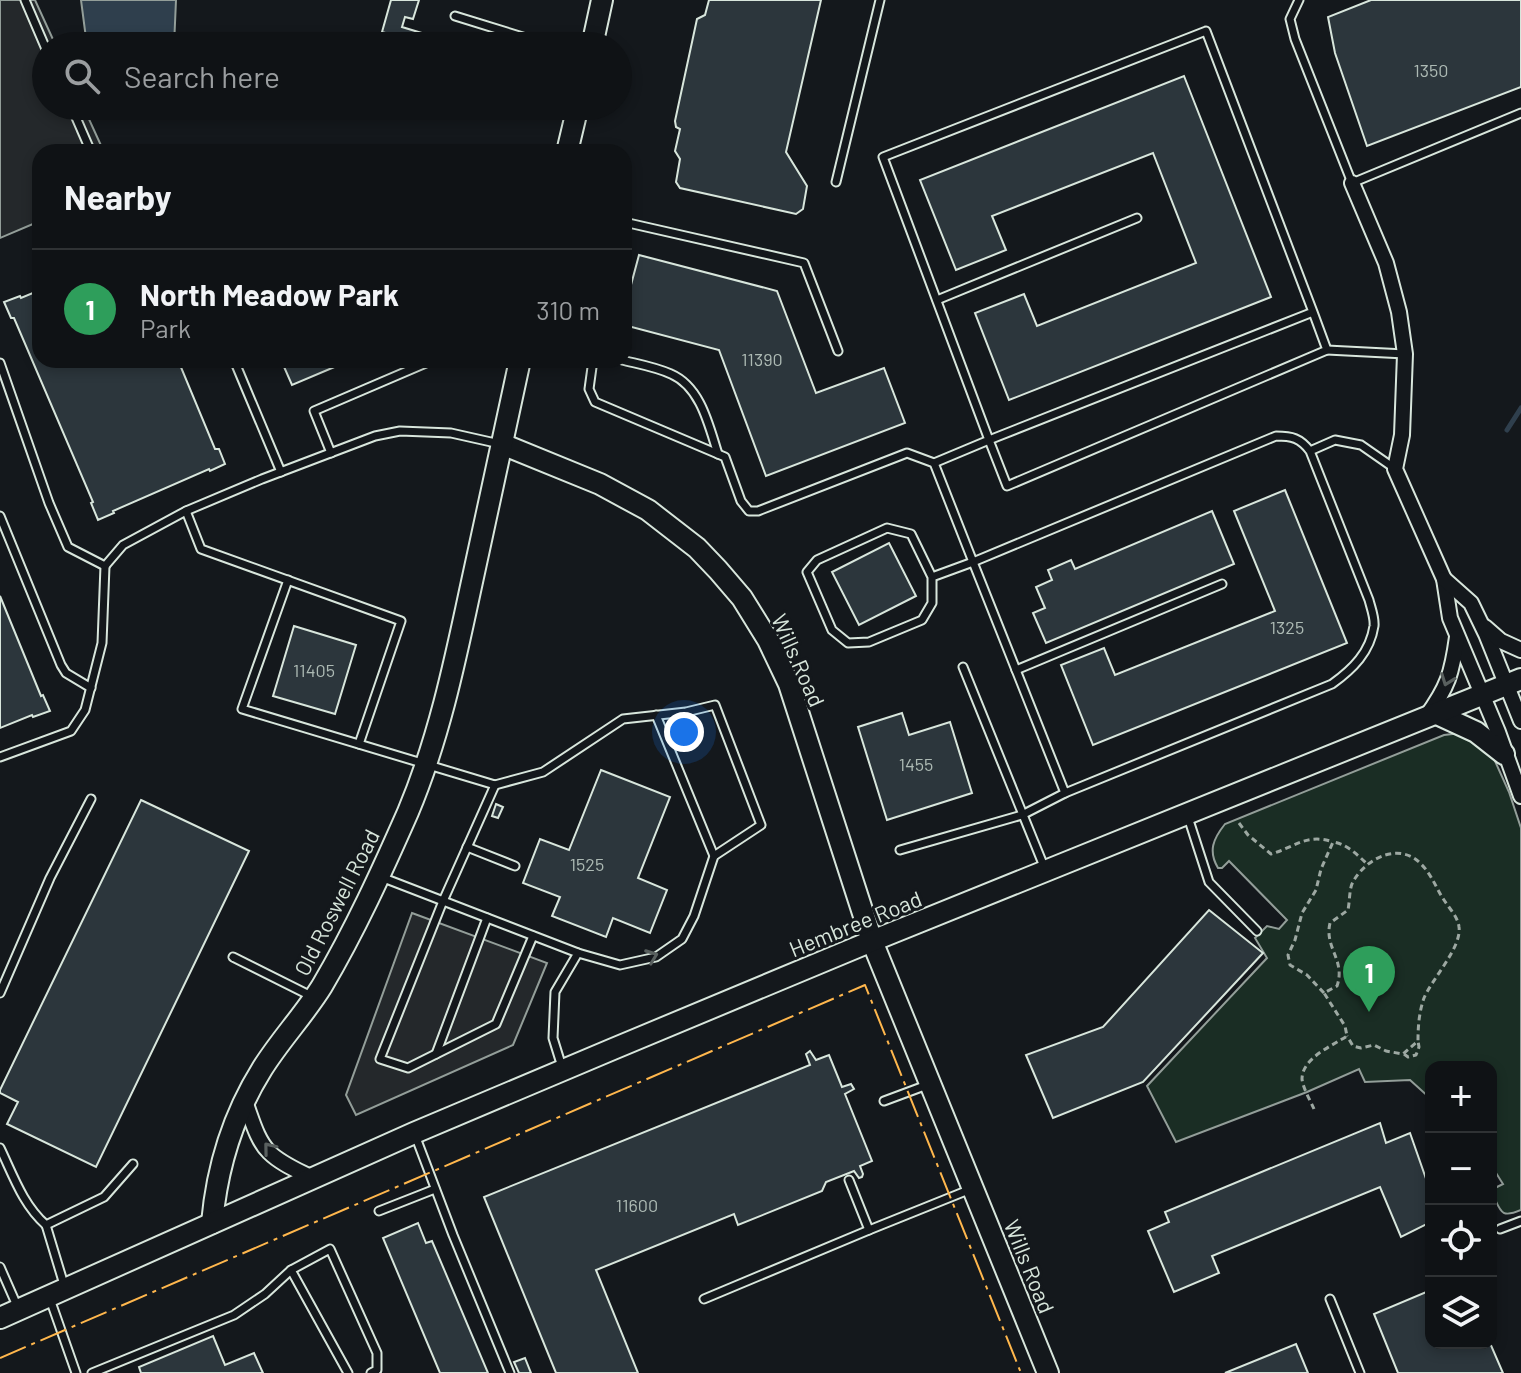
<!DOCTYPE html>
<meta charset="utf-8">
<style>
body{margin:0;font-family:Barlow,sans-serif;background:#1d2022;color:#f1f3f6}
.controls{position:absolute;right:24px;bottom:24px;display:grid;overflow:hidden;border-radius:16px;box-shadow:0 4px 12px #0003}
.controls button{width:72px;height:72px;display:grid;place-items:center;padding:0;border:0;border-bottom:2px solid #2f3234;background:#0f1215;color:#f1f3f6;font:40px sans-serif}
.you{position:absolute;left:684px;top:732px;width:28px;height:28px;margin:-20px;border:6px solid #fff;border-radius:50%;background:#1a73e8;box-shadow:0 0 0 12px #1a73e833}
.badge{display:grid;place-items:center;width:52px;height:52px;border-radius:50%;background:#2563eb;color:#fff;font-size:26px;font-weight:700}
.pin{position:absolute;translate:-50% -66px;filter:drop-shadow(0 2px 4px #0008)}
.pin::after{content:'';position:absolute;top:42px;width:28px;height:24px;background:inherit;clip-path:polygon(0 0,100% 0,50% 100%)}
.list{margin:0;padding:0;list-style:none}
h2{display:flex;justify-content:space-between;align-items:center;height:104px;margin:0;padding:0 32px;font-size:34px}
h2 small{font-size:26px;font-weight:400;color:#9b9ea0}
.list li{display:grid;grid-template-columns:52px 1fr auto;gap:24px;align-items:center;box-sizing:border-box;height:120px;padding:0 32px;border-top:2px solid #2f3234}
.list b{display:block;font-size:30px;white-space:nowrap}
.list p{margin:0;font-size:26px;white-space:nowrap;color:#9b9ea0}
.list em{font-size:26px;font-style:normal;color:#9b9ea0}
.icon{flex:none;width:44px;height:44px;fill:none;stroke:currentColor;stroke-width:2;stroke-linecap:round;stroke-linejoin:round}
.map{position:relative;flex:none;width:1521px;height:1373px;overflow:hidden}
.search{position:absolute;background:#0f1215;box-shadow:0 4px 12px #0003;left:32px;top:32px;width:600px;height:88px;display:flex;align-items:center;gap:20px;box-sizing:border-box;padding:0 28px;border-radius:44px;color:#9b9ea0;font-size:30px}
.panel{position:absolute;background:#0f1215;box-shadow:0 4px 12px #0003;left:32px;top:144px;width:600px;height:224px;border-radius:24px}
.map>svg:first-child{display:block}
.green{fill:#1a2d24;stroke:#939e99;stroke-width:2}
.parking{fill:#24282b;stroke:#939e99;stroke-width:2}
.water{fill:#2f3f4d;stroke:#939e99;stroke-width:2}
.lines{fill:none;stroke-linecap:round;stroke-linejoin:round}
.stream{stroke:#2f3f4d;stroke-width:5}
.building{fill:#2c363c;stroke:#d8e6dc;stroke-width:2}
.lane-casing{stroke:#d8e6dc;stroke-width:11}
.street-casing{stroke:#d8e6dc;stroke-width:18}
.secondary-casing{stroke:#d8e6dc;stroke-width:24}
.path{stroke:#9da8a2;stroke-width:3;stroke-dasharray:6 4;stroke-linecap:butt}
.lane{stroke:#14181c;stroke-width:7}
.street{stroke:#14181c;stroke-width:14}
.secondary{stroke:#14181c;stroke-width:20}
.power{stroke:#ffb74d;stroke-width:2;stroke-dasharray:28 6 4 6;stroke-linecap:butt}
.oneway{stroke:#59605f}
.labels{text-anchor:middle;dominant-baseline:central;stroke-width:6;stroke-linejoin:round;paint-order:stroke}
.number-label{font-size:18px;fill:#adbab4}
.street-label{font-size:22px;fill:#d8e6dc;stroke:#14181c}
</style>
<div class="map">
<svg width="1521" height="1373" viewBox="0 0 1521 1373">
<rect width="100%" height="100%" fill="#14181c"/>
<path class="green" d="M1461,733L1490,750L1509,792L1521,828V1210C1500,1219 1501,1211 1492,1193L1493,1189L1503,1184L1491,1165V1067H1431V1099L1410,1080L1365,1082L1359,1069L1307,1092L1176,1142L1147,1086L1267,958L1255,938L1267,926L1279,929L1287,920L1229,861L1222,868H1218C1208,851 1213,839 1225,824L1444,735Z"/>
<g class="parking">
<path d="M0,0H35L56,46H46V106H83L104,152H40V221L0,238Z"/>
<path d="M412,913L547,963L513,1045L356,1115L346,1095Z"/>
</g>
<path class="water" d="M81,0H176L174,46H87Z"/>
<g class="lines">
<path class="stream" d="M1507,430L1521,408"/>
</g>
<g class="building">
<path d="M391,0H419L413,19L405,17L402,27L425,34L421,46H396L399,37L382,32Z"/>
<path d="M709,0H821L786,152L807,186L803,209L796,214L680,188L676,182L680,159L675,151L680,129L676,127L675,121L697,19L705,15Z"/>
<path d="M1371,0H1521V87L1367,146L1335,53L1328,17Z"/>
<path d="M1184,76L1271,297L1009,400L975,313L1024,294L1037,326L1196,263L1153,153L992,216L1006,250L956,270L920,180Z"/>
<path d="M639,255L777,291L816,393L884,368L905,423L766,476L719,350L624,325V311Z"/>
<path d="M40,290V360H178L215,449H219L225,464L210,471L209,469L113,511L114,513L98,520L91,503L93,502L14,318H11L4,302L20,296L21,298Z"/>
<path d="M281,360H351L292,385Z"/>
<path d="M1285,490L1347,643L1093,745L1061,665L1104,648L1115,675L1275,611L1234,511Z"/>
<path d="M1212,511L1234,564L1046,643L1033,613L1045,608L1036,587L1052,580L1048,570L1071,560L1075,569Z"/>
<path d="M889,543L916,596L859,625L832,572Z"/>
<path d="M0,596L41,696L43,695L50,711L33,717L32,715L0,728Z"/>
<path d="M294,626L356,645L335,714L273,696Z"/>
<path d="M902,713L909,735L950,722L972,793L887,820L858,727Z"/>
<path d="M601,770L670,797L638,878L667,890L650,933L613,918L606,937L552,916L560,897L523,883L540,839L569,850Z"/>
<path d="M141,800L249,851L96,1167L7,1124L18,1102L0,1093V1090Z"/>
<path d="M496,804L503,807L498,818L492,816Z"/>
<path d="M1209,910L1263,953L1143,1082L1053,1118L1026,1055L1103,1027Z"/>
<path d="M810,1051L816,1060L829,1055L842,1087L851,1084L854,1089L845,1094L872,1161L860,1166L863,1174L862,1177L859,1178L854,1171L826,1182L822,1191L738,1225L734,1214L596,1270L638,1373H556L484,1197L810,1065L806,1054Z"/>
<path d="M1380,1123L1386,1143L1410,1133L1431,1193V1222L1401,1237L1380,1187L1212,1256L1219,1273L1174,1292L1148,1231L1169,1222L1165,1212Z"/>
<path d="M418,1223L426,1243L432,1241L488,1373H440L383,1238Z"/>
<path d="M1431,1290V1343H1490L1503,1373H1398L1374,1314Z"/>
<path d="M213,1336L225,1365L254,1353L263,1373H141L139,1367Z"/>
<path d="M1296,1344L1308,1373H1225Z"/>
<path d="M525,1358L531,1373H519L514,1362Z"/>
</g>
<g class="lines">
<g class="lane-casing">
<g id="lane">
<path d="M25,0L46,49"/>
<path d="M1299,0L1290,19L1295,39L1352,183L1521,113"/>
<path d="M455,16L552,46"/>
<path d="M71,106L91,152"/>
<path d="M836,182L880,0"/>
<path d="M624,222L804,263L838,351"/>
<path d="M624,237L628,223"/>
<path d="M937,300L1137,218"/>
<path d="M1327,350L1405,354"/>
<path d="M234,360L281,472"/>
<path d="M593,360L589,389L595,402L725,457L741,501L749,511H758L907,453L934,463L973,562L932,577L911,534L887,528L817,560L807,572L832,630L848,643L869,642L922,620L932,603V577"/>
<path d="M622,360C638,364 656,367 671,374C701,387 709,426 718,454"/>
<path d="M0,363L49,503L68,547L105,566"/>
<path d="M1310,451L1369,600C1371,608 1375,618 1374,626C1370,652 1353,669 1332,684L1065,793L973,562L1276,436C1292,436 1300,438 1310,451L1335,440L1361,445L1394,468"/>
<path d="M331,453L314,411L433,360"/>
<path d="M934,463L989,440L1007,486L1327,350L1313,312L1206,31L883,157L989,440L1313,312"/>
<path d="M186,511L201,549L401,621L359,744"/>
<path d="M0,516L61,665L66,673L91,688"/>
<path d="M105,566L123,545L186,511L262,479L375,436L400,431L451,433L500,444"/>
<path d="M288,580L242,709L495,785L543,772L623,719L686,712L715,705L761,825L714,856L694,916L682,939L656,957L620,965L578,953"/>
<path d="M963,667L1045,869"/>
<path d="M1016,670L1222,584"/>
<path d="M656,715L714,856"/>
<path d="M0,757L71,731L85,710L102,643L105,566"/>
<path d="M495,785L443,901L380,1059L408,1068L496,1024L533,936"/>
<path d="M1188,817L1209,882L1257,931"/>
<path d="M467,847L515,866"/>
<path d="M900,850L1022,815L1065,793"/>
<path d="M381,877L578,953L555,992L553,1038L562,1067"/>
<path d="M233,957L313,997"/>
<path d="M0,993L50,878L91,799"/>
<path d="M436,1054L487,918"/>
<path d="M884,1101L927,1085"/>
<path d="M415,1135L453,1235L510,1373"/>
<path d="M0,1148C13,1175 23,1205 46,1225"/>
<path d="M849,1180L869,1230L971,1189"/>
<path d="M379,1211L435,1189"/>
<path d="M1500,1229L1521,1221"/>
<path d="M0,1267L18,1308"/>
<path d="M291,1270L348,1373"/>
<path d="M65,1288L46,1225L104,1197L133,1164"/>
<path d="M50,1299L76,1373"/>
<path d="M704,1299L869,1230"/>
<path d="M1330,1299L1360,1373"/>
<path d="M92,1373L234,1315L265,1294L291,1270L330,1249L377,1353V1370L371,1373"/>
</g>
</g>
<g class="street-casing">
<g id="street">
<path d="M1352,183L1386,263L1399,312L1405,354L1402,435L1395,469L1444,579L1450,618L1498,732L1521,796"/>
<path d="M1444,579L1471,603L1486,634L1521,721"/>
<path d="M1485,627L1501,641L1521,650"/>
<path d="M1426,717C1448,687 1452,673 1457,637"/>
<path d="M244,1099C251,1116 256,1139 269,1152C281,1164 299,1171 314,1179"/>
</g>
</g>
<g class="secondary-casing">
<g id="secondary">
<path d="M592,46L602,0"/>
<path d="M567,152L578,106"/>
<path d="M502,444L600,484L648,510L697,548L718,570L742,598L768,640L789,684L872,941L1048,1373"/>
<path d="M1437,714L1476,732L1504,754"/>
<path d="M212,1223C217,1167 232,1117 262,1069C280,1040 304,1015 322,986C355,930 382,871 408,812C438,741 454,666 470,591C487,514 503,437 520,360"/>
<path d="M0,1318L414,1133L613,1049L872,941L1521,679"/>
</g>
</g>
<g class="path">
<path d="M1239,823L1248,835L1271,854C1295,847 1307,833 1333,842"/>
<path d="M1324,993L1307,975L1290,965L1288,955L1295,940L1302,913L1316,890L1321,869L1333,842C1345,843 1358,855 1367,864"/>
<path d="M1404,1054L1408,1057L1416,1055L1419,1047L1418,1041"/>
<path d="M1314,1109C1310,1100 1303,1088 1302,1079C1302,1058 1332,1046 1347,1036L1345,1026L1324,993L1337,986C1346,960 1324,948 1330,923L1348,910C1350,900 1349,887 1354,880C1368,857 1400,842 1421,864C1432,875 1436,888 1444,900C1449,908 1458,917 1459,927C1462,947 1432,979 1424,998C1419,1012 1418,1027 1418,1041L1403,1054L1386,1051L1374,1045L1361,1048L1353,1046L1347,1036"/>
</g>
<use href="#lane" class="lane"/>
<use href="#street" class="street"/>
<use href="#secondary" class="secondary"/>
<path class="power" d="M0,1358L865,985L1021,1373"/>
</g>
<defs><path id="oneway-chevron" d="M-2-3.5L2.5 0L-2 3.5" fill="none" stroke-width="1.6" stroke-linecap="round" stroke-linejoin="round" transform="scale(2)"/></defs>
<g class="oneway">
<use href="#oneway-chevron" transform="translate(1447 680) rotate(110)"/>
<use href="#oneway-chevron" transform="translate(652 956) rotate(-21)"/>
<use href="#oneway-chevron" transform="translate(269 1148) rotate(-129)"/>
</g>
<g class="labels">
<g class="number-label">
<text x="1431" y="70">1350</text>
<text x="762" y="359">11390</text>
<text x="1287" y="627">1325</text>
<text x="314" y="670">11405</text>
<text x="916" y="764">1455</text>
<text x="587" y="864">1525</text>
<text x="637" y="1205">11600</text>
</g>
<g class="street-label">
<text transform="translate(799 660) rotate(66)">Wills Road</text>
<text transform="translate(336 902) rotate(-63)">Old Roswell Road</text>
<text transform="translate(855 923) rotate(-22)">Hembree Road</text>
<text transform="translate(1030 1266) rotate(68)">Wills Road</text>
</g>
</g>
</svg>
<div class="controls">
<button>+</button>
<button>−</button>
<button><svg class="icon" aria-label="locate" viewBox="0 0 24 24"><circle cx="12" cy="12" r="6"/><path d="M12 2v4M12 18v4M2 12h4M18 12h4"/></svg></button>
<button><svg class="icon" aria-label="layers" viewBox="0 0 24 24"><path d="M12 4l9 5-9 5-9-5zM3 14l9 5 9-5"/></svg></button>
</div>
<div class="you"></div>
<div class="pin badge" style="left:1369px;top:1012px;background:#2e9e5b">1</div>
<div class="search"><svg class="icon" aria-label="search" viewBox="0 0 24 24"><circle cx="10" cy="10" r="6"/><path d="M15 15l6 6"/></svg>Search here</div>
<section class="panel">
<h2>Nearby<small></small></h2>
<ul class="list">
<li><span class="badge" style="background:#2e9e5b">1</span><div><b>North Meadow Park</b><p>Park</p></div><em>310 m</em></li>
</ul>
</section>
</div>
